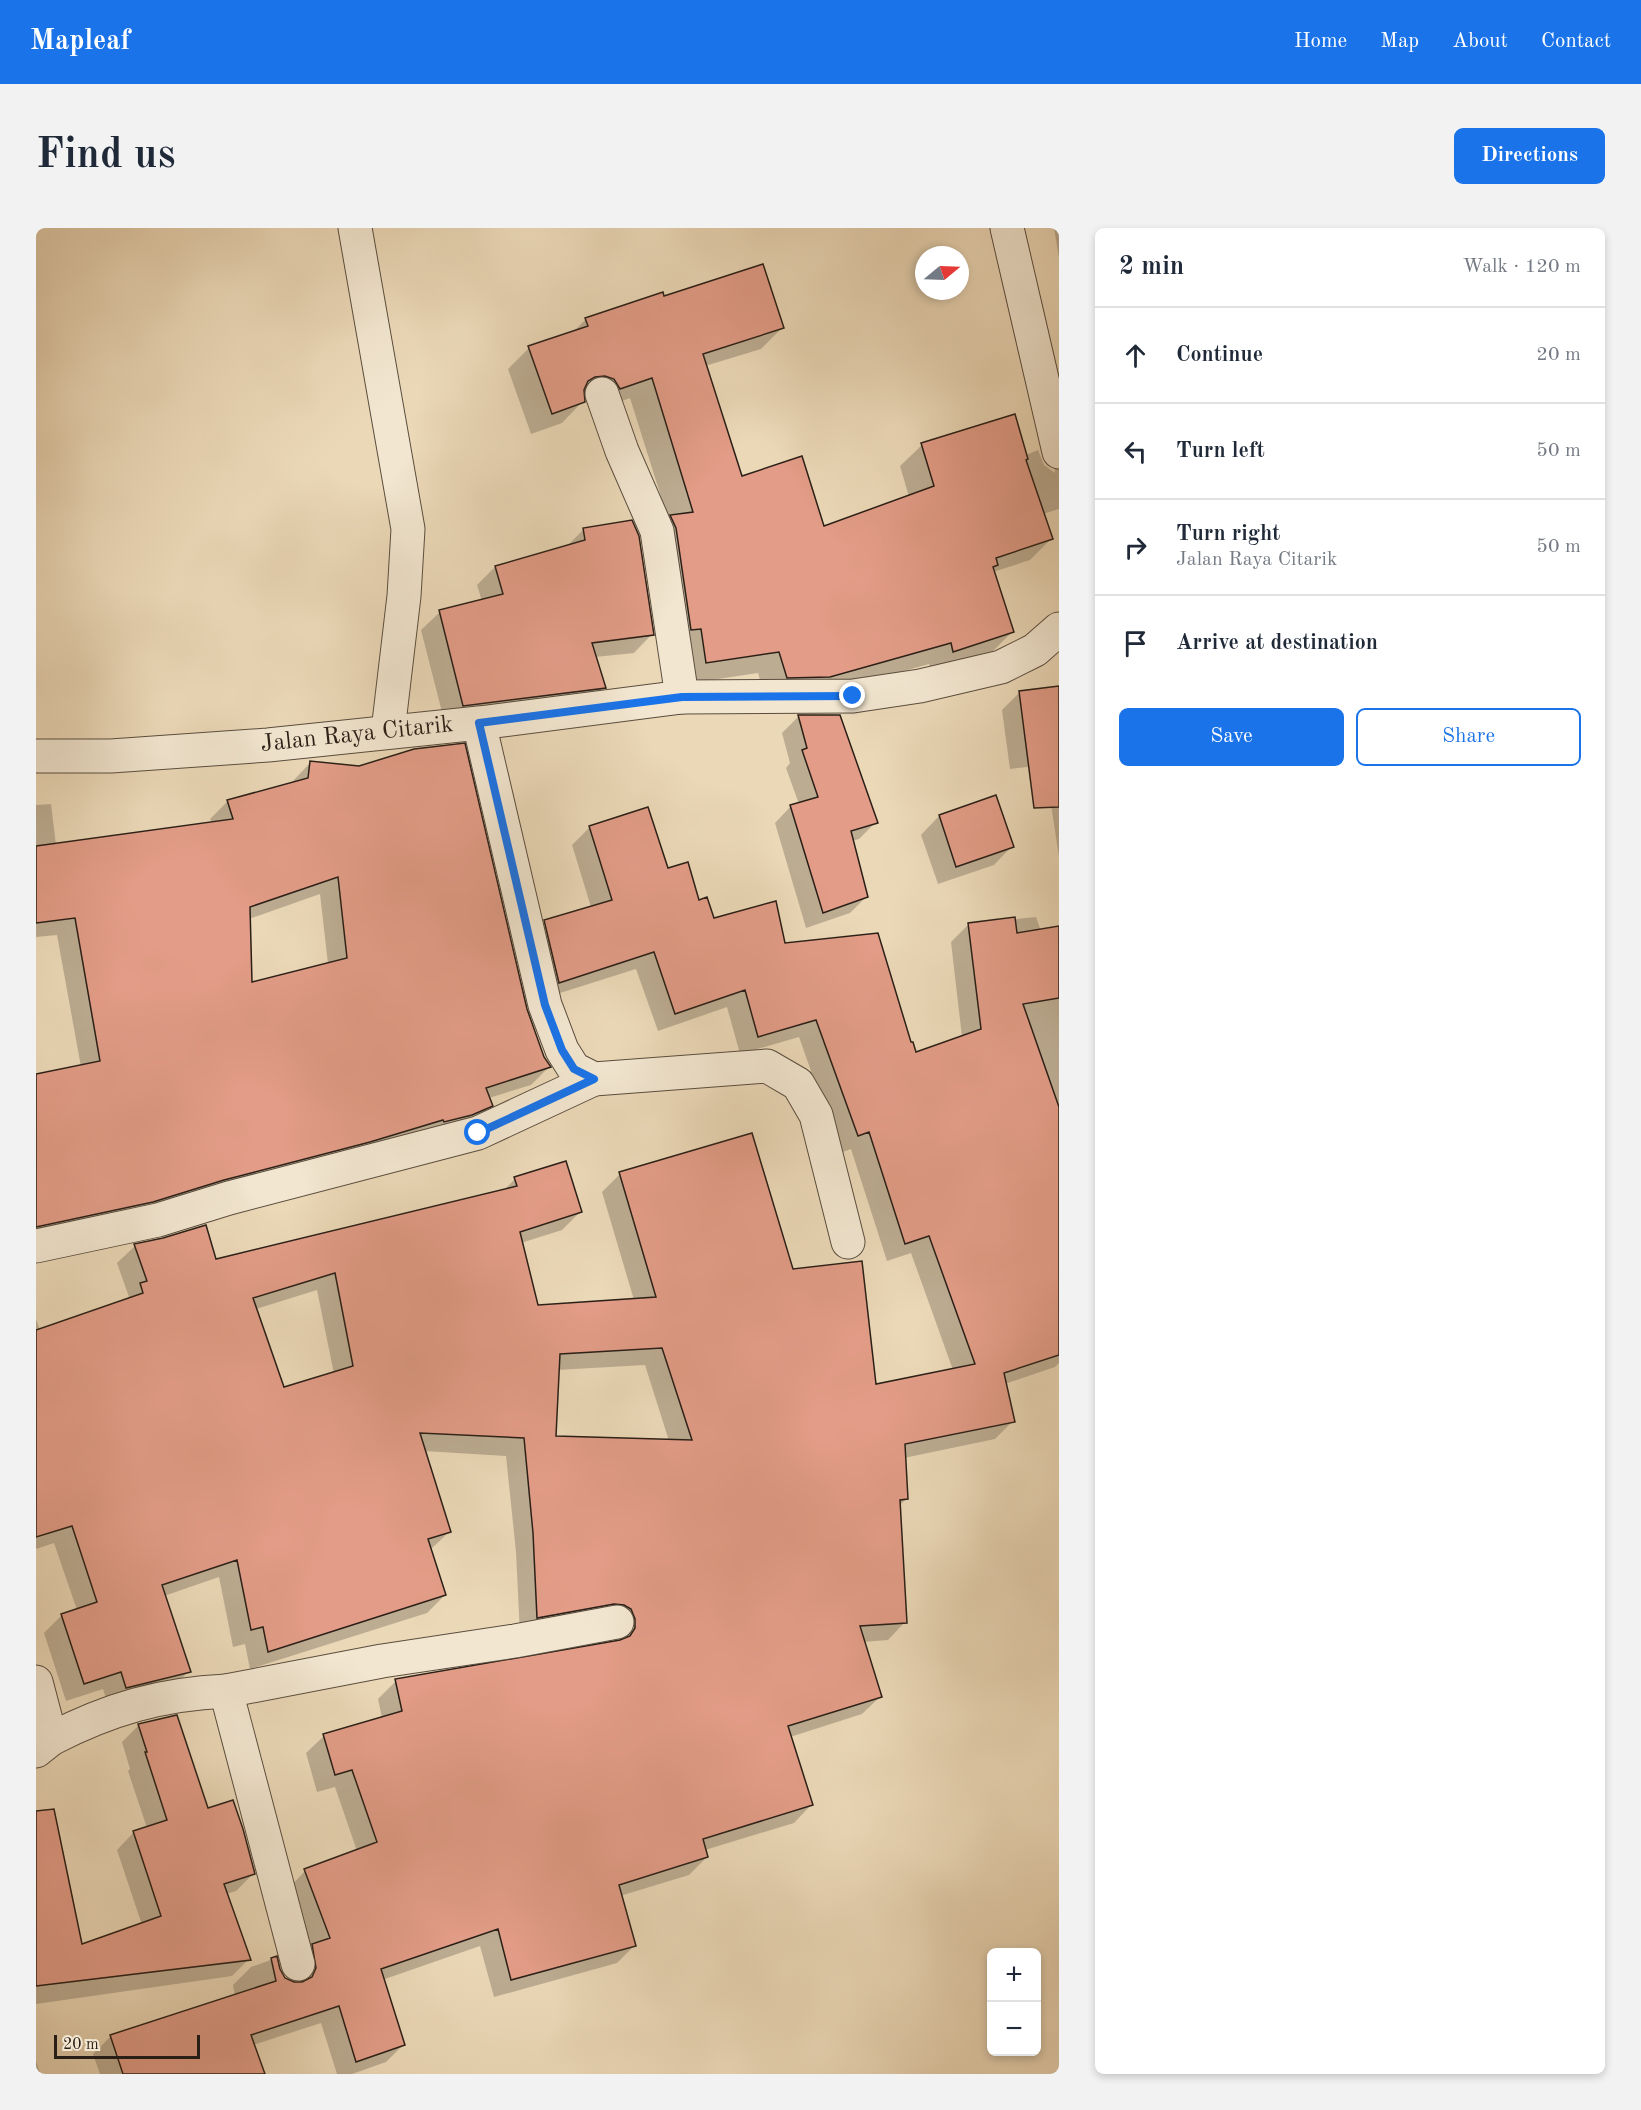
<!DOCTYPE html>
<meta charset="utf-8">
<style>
body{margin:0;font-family:"Old Standard TT",serif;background:#f2f2f3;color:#1f2937}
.controls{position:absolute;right:18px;bottom:18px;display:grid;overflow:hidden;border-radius:9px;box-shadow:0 3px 9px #0003}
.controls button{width:54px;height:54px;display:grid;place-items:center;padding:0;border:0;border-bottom:2px solid #e0e1e3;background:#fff;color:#1f2937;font:30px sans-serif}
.compass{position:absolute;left:879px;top:18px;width:54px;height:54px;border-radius:50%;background:#fff;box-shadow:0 3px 9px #0003;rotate:71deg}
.scale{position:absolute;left:18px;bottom:15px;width:146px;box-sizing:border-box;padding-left:6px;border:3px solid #2a1f17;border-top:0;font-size:16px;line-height:21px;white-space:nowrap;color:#2a1f17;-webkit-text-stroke:4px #f2e6d0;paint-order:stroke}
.stop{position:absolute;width:18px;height:18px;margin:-14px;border:4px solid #1a73e8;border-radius:50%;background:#fff}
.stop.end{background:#1a73e8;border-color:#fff;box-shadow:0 2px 6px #0008}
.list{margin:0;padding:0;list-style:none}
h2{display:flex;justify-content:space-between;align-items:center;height:78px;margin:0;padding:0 24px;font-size:26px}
h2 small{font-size:20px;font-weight:400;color:#747a83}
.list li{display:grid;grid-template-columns:39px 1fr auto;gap:18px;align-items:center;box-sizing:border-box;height:96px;padding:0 24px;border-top:2px solid #e0e1e3}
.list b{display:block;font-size:22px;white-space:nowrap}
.list p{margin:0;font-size:20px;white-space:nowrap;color:#747a83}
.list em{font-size:20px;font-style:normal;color:#747a83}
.actions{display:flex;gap:12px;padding:18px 24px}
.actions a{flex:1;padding:14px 0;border:2px solid #1a73e8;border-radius:9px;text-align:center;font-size:21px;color:#1a73e8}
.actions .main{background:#1a73e8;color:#fff}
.icon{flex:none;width:33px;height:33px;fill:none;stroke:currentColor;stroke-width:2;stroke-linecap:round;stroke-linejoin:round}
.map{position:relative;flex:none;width:1023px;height:1846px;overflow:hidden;border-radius:9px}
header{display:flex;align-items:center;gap:36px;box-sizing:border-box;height:84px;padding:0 30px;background:#1a73e8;color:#fff}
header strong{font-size:28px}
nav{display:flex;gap:33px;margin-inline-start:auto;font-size:21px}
.intro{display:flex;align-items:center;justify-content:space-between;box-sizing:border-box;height:144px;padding:0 36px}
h1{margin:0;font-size:42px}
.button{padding:15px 27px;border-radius:9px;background:#1a73e8;color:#fff;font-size:21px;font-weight:700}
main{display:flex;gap:36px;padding:0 36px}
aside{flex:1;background:#fff;border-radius:9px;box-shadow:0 3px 9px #0003}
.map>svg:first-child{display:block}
.shadow{fill:#0003;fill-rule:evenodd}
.building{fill:#e29c87;stroke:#2a1f17;stroke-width:1.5;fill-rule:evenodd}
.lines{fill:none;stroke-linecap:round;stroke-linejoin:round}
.minor-casing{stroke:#5a4d3f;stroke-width:35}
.minor{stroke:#f2e6d0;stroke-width:33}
.route{stroke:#1a73e8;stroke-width:8}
.labels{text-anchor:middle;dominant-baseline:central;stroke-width:6;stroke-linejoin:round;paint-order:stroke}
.street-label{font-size:24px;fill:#2a1f17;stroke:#f2e6d0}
</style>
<header>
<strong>Mapleaf</strong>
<nav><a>Home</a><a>Map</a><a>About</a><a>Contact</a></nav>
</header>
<div class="intro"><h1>Find us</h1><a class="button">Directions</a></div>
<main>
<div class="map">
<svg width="1023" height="1846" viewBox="0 0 1023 1846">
<rect width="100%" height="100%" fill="#ebd8b7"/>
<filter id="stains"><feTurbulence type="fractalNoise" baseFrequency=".00333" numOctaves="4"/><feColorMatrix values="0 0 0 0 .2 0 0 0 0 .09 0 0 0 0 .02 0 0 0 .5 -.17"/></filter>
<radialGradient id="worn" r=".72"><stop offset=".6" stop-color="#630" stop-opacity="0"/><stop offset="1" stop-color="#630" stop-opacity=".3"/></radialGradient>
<g class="shadow">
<path d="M1018,0H1023V30Z"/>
<path d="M627,70L747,99L725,121L669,138L705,250L788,300L873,269L864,238L886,217L978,188L990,227L1002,222L1008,237L1019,245L1018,231L1023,226V281L1007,286L1015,311L994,332L957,344L977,403L955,425L896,444L893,436L771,470H729L722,445L649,456L632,291L594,170L562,182L556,173L547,168V173L526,195L495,206L472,141L493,120L536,105L550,91Z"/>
<path d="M548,301L616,406L598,425L559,429L569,459L550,478L409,496L385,402L404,384L446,373L441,357L459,339L530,319Z"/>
<path d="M1023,459V629L1009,537L974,541L966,482L984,464Z"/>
<path d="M803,488L840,594L823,611L816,613L831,668L814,685L770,700L739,595L755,578L763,576L750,540L754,535L746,505L762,489Z"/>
<path d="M274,535L489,782L507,829L513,839L495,857L453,870L455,877L437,895L0,1012V850L45,839L21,707L0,709V577L15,576L20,617L176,595L174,591L192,573L256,556L257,553ZM284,666L292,736L215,756L213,691Z"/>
<path d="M959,569L976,618L958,637L902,656L885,607L903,588Z"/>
<path d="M554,599L631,642L677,692L748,717L874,816L879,826L926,809L915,714L933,696L1000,689L1023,754V1135L1019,1139L969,1156L977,1193L959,1211L868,1230L870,1271L863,1278L869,1394L852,1412L827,1414L844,1469L826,1486L754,1509L775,1577L758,1595L669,1622L671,1629L653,1647L584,1668L599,1717L581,1735L458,1769L444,1718L346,1752L368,1816L350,1834L316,1846H301L285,1795L217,1817L227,1846H64L57,1826L75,1808L199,1768L197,1757L215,1739L240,1730L242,1741L248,1751L262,1756L252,1661L269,1643L321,1623L299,1559L281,1564L270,1525L288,1508L346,1490L342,1471L360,1453L582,1414V1408L484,1407L480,1324L470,1228L388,1223L414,1303L394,1322L409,1367L391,1385L214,1441L209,1416L197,1419L183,1349L128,1368L153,1443L135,1461L72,1477L67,1461L30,1473L8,1405L26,1387L41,1382L18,1315L0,1321V1091L4,1102L88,1073L93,1069L81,1035L99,1018L179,1033L466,964L479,951L544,984L526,1002L485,1015L501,1078L598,1072L566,964L584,946L756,1043L839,1158L917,1142L875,1025L851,1033L815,921L804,925L763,809L704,826L691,779L622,803L600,741L505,771L491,711L509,693L555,679L536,617ZM281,1062L298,1146L247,1161L220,1081ZM609,1137L633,1213L518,1209L521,1142Z"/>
<path d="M103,1497L171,1582L217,1646L200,1663L190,1666L213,1731L196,1748L0,1776V1589L44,1718L106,1697L81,1622L98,1604L111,1600L92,1543L94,1541L86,1514Z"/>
<path d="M0,1833L4,1846H0Z"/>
</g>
<g class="building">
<path d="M727,36L748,100L667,126L706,248L766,228L788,298L898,258L885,215L979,186L992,231L990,232L1017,311L960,330L962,337L957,339L978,404L917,424L915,415L794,449L751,450L743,424L670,435L665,401L655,402L640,300L634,287L657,284L616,150L584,161L578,151L569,148L559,149L552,153L548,162L549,174L516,186L492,118L552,98L549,90L627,64L628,68Z"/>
<path d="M596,292L603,308L618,407L556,415L570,460L427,478L403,382L467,366L459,338L549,312L547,300Z"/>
<path d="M1023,458V579L998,580L983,463Z"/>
<path d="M762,487H804L842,595L815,603L832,669L787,685L754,577L782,569L766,522L771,520Z"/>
<path d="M429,515L491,781L508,829L515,839L450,860L457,878L436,887L408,894L407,892L334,914L188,952L117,974L0,999V846L64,833L39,690L0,695V618L197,591L191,572L272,550L274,533L323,538L378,521ZM302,649L311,730L216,754L214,679Z"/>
<path d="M960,567L978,619L920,639L903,587Z"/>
<path d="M612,579L632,640L652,634L663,672L671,669L678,690L740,673L749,715L842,705L875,814H877L880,824L945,801L932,695L979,689L981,705L1023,698V770L987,776L1023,879V1127L968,1145L979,1194L869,1216L872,1271L864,1272L871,1395L824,1398L846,1469L752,1498L777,1577L667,1611L672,1629L583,1657L600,1718L475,1752L462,1701L345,1741L369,1817L320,1834L303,1778L215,1807L229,1846H87L74,1807L240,1753L235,1730L241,1728L244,1741L249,1750L258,1754H266L276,1749L280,1740L276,1716L294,1710L268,1641L341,1614L316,1542L299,1547L287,1506L366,1483L359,1451L584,1412L594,1408L599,1400V1391L595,1381L588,1377L578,1376L501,1390L497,1305L488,1210L384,1205L415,1304L392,1311L410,1367L232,1424L227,1399L215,1402L201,1332L126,1357L155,1444L90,1460L85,1444L48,1456L25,1386L61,1374L36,1298L0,1309V1102L107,1065L104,1055L111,1053L98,1016L127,1010L170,997L180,1031L481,958L478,949L530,933L546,984L484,1004L502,1077L620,1069L583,944L716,905L757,1041L826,1033L840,1156L939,1136L893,1008L869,1016L833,904L822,908L780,792L722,809L709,762L639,786L618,724L523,755L508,692L576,672L553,598ZM299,1045L317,1138L248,1159L217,1070ZM626,1120L656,1212L520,1208L524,1126Z"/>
<path d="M141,1487L172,1580L197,1572L207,1601L219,1646L188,1656L215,1732L0,1758V1583L18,1581L46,1716L125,1688L97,1603L131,1592L109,1524H111L102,1496Z"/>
</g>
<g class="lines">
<g class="minor-casing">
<g id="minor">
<path d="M319,0L372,301L368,368L352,503"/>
<path d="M971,0L1023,224"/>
<path d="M566,166L586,223L621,303L646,469"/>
<path d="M443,495L509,777L526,822L538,841L558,851L731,838L762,856L780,887L812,1014"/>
<path d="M0,528H75L232,517L443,495L646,469L817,468L884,458L965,439L999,422L1023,401"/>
<path d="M0,1018L122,992L193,970L442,905L558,851"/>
<path d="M0,1454L15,1511L0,1523"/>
<path d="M190,1463L262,1736"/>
<path d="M15,1511C73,1481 125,1466 190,1463L346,1433L479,1413L581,1394"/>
</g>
</g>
<use href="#minor" class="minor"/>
</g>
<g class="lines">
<path class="route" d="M442,905L558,851L538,841L526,822L509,777L443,495L646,469L817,468"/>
</g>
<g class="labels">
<g class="street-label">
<text transform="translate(321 507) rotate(-6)">Jalan Raya Citarik</text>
</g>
</g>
<rect width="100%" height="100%" filter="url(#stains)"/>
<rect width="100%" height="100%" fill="url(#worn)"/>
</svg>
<div class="controls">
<button>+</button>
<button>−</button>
</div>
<svg class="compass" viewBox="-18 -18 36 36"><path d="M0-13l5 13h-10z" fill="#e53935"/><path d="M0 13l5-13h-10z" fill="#747a83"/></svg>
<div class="scale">20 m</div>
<div class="stop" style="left:442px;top:905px"></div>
<div class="stop end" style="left:817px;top:468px"></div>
</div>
<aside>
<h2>2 min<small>Walk · 120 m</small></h2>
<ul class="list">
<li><svg class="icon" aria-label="ahead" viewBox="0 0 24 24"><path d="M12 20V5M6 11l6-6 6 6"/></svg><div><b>Continue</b></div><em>20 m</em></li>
<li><svg class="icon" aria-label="left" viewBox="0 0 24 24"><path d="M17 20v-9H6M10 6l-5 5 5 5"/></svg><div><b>Turn left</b></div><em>50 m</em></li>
<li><svg class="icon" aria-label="right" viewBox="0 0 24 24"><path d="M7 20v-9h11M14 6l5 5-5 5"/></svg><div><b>Turn right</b><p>Jalan Raya Citarik</p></div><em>50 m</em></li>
<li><svg class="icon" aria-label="arrive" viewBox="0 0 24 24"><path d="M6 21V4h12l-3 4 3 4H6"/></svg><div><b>Arrive at destination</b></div></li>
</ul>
<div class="actions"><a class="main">Save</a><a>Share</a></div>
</aside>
</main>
